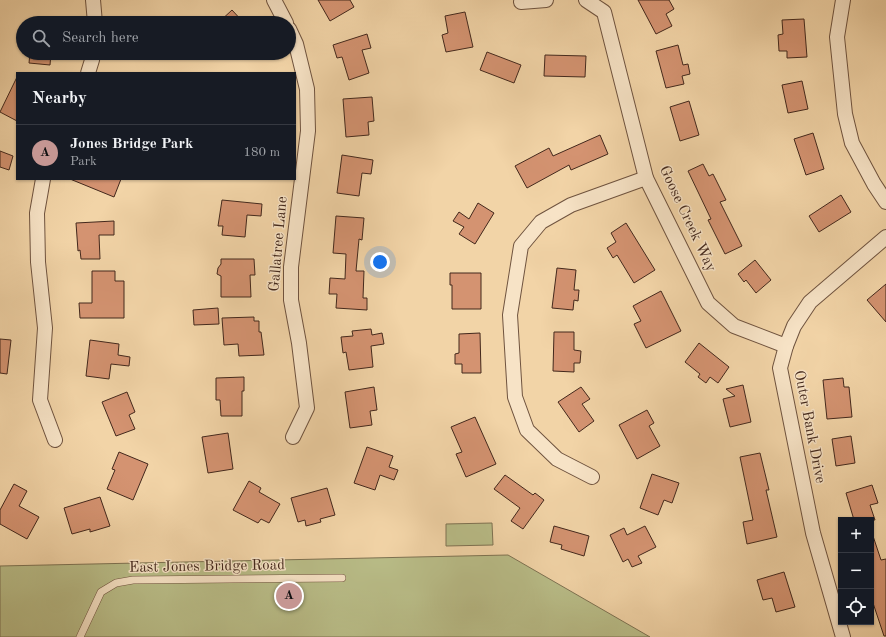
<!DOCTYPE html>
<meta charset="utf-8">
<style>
body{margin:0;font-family:"Old Standard TT",serif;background:#242831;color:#f1f3f6}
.controls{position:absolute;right:12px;bottom:12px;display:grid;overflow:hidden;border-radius:0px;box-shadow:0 1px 3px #0004}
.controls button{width:36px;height:36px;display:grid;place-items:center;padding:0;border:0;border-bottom:1px solid #363941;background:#171b24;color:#f1f3f6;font:20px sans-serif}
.you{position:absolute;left:380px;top:262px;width:14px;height:14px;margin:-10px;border:3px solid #fff;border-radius:50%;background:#1a73e8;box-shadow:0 0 0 6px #1a73e833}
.badge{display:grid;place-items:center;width:26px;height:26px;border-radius:50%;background:#c59692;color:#111;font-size:13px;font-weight:700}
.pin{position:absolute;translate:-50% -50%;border:2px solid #fff;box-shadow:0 1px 4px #0006}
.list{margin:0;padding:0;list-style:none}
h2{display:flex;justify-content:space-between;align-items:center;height:52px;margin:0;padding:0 16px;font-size:17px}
h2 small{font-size:13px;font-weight:400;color:#9ea1a6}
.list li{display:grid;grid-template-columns:26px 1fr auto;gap:12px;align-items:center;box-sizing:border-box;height:56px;padding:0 16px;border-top:1px solid #363941}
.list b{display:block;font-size:15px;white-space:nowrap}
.list p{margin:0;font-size:13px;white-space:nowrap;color:#9ea1a6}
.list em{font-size:13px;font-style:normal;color:#9ea1a6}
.icon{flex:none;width:22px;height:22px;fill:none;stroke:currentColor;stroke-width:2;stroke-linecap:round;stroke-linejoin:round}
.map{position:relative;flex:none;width:886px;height:637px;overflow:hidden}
.search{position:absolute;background:#171b24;box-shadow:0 1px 3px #0004;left:16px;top:16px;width:280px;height:44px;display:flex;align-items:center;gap:10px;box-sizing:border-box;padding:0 14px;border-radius:22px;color:#9ea1a6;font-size:15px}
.panel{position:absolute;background:#171b24;box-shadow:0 1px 3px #0004;left:16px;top:72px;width:280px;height:108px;border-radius:0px}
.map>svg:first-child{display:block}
.green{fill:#b9bd88;stroke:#7e7252}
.building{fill:#d49371;stroke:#43281c}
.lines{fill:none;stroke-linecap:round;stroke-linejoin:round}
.service-casing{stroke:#6f533f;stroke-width:8}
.minor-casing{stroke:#6f533f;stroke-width:16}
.service{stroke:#f7e3c6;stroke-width:7}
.minor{stroke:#f7e3c6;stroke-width:14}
.labels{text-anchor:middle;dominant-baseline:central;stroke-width:3;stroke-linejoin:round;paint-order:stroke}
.street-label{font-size:15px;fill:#43281c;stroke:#f7e3c6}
</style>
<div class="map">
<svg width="886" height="637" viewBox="0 0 886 637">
<rect width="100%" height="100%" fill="#f2d4a7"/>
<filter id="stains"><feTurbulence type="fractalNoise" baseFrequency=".005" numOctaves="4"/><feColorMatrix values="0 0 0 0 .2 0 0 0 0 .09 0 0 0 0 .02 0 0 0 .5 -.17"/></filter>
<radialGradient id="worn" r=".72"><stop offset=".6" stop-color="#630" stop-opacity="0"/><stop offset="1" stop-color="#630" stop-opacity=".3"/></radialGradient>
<g class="green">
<path d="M492,523L493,545L446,546V524Z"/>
<path d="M508,555L650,637H0V566Z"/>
</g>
<g class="building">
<path d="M318,0H350L354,7L330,21Z"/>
<path d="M638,0H669L674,9L666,14L672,26L656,34Z"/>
<path d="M232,10L244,23H218Z"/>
<path d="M465,12L473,47L446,52L442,35L448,33L445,16Z"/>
<path d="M804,19L807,57L787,58V51H779L778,35L783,34L782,20Z"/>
<path d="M367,34L371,48L362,50L369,73L349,80L342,57L337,58L333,45Z"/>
<path d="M678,45L683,65L688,64L690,74L682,76L684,84L666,88L656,51Z"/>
<path d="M487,52L521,65L514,83L480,70Z"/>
<path d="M30,53H51L50,65L29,63Z"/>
<path d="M545,55L586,56L585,77L544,76Z"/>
<path d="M17,77V121L0,112Z"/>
<path d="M802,81L808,109L788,113L782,85Z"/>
<path d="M372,97L374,121L368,122L369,135L346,137L343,99Z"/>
<path d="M689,101L699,135L680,141L670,107Z"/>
<path d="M813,133L824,169L806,175L794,139Z"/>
<path d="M600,135L608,154L571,170L569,165L527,188L515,166L549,148L553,156Z"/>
<path d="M0,151L13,156L9,170L0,167Z"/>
<path d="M342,155L373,160L371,174L362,173L359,196L337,193Z"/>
<path d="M703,164L709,176L713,174L726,200L720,202L742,246L725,254L708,220L711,219L688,171Z"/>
<path d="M70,179H121L114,197Z"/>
<path d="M841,195L851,212L819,232L809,216Z"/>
<path d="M222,200L262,204L261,216L247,215L245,237L222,235L223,226H218Z"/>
<path d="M478,203L494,213L475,244L459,234L464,227L453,221L459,212L469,219Z"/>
<path d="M336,216L364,218L362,240L359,239L356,271H364L363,298H367V310L336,308L337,294H329L330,278L345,279L346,254L333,253Z"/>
<path d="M114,221V235H99L100,259H81L80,250L78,251L76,223Z"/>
<path d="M626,223L655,270L634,283L617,255L613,258L607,248L616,242L611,233Z"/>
<path d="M221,259H254L255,275H250L251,297H221V276L217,274L218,268L221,264Z"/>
<path d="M755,260L771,280L756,293L746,280L744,282L738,274Z"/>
<path d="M557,268L576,270L574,290H579L578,301L574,300L573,310L552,308Z"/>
<path d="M92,271H115V281H124V318H80L79,303H92Z"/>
<path d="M450,273H481V309H452V285H450Z"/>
<path d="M886,284V322L867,300Z"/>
<path d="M661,291L681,331L646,348L634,324L641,321L633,306Z"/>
<path d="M218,308L219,324L194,325L193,310Z"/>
<path d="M254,317V321H259V332H261L264,355L239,356L238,344L224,345L222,318Z"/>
<path d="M371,329L372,335L382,333L384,344L371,346L373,367L349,370L346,352L343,353L341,337L353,336L352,331Z"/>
<path d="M554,332H574V350L581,351L580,363H574V372L553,371Z"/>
<path d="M480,333L481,373H462V364H455V354L459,353V334Z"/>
<path d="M0,339L11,340L7,374L0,373Z"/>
<path d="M90,340L119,344L118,355L130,357L129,366L111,364L109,379L86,376Z"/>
<path d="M699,343L729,367L718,383L710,377L706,383L698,377L700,374L685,362Z"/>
<path d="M244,377V391H242V416H221L220,400H216V378Z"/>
<path d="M843,378L844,387H849L852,417L827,419L823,380Z"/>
<path d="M743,385L751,422L730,427L723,399L735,396L726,389Z"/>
<path d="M374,387L377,410L370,411L372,425L350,428L345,392Z"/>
<path d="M581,387L590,399L582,404L594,421L579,432L558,402Z"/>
<path d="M127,392L135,412L129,415L135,429L116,436L102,402Z"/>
<path d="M647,410L654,423L649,426L660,446L637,459L619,425Z"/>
<path d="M475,417L496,464L466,477L456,454L462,452L451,427Z"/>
<path d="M228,433L233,469L208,473L202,437Z"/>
<path d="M851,436L855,463L836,466L832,439Z"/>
<path d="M367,447L393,456L389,467L398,470L394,480L380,475L375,490L354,483Z"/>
<path d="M119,452L148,464L133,500L107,489L115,470L112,469Z"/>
<path d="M760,453L769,490H766L777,537L747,544L743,522L753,520L740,457Z"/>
<path d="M652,474L679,483L672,503L664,500L658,515L640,508Z"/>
<path d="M505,475L533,495L535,493L544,500L523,529L511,521L520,508L494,489Z"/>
<path d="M249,481L261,488L259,492L280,504L269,523L261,519L258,523L233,510Z"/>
<path d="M14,484L27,491L19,506L39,517L27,539L0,524V510Z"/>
<path d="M872,485L878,503L870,505L875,520H854L846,493Z"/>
<path d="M327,488L335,515L320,519L321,522L306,526L305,520L298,522L291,498Z"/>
<path d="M100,497L110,526L90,532V529L72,534L64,508Z"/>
<path d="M554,526L589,536L584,556L561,549L562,545L550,542Z"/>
<path d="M645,526L656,547L638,556L642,563L632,567L628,559L623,562L610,535L624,528L627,535Z"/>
<path d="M871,536H873L881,560L886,559V636H884L871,597Z"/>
<path d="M784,572L795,607L776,612L772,598L763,600L757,580Z"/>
</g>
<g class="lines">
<g class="service-casing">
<path id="service" d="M80,637L101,592L116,583L133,580L342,578"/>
</g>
<g class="minor-casing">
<g id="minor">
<path d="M93,0L95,23"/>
<path d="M274,0L286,23"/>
<path d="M586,0L604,12L646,178L708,303L734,326L786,346"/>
<path d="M843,0L837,37L845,114L852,143L874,184L886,202"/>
<path d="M521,2L546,0"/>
<path d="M289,29L296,44L307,89L308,131L291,267V300L299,343L307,408L293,437"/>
<path d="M88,73L92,60L93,53"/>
<path d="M43,179L37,213L38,262L45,328L40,400L55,440"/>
<path d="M592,477L557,459L527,430L515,397L510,315L521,246L541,222L571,205L646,178"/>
<path d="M843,637L813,533L780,368L786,346L794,326L810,302L886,237"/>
</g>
</g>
<use href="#service" class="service"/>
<use href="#minor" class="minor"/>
</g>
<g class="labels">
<g class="street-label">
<text transform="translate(687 219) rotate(65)">Goose Creek Way</text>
<text transform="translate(279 244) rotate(-85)">Gallatree Lane</text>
<text transform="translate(809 427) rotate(79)">Outer Bank Drive</text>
<text transform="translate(207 567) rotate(-1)">East Jones Bridge Road</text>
</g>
</g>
<rect width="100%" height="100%" filter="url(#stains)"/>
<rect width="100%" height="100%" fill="url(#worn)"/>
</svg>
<div class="controls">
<button>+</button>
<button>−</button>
<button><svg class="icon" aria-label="locate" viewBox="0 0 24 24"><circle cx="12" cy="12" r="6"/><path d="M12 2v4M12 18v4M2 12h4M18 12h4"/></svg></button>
</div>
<div class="you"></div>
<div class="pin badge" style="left:289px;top:596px">A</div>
<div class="search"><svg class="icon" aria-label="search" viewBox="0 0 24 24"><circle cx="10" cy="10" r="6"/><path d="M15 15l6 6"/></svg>Search here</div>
<section class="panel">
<h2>Nearby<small></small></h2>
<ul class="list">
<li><span class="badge">A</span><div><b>Jones Bridge Park</b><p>Park</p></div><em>180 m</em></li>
</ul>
</section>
</div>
